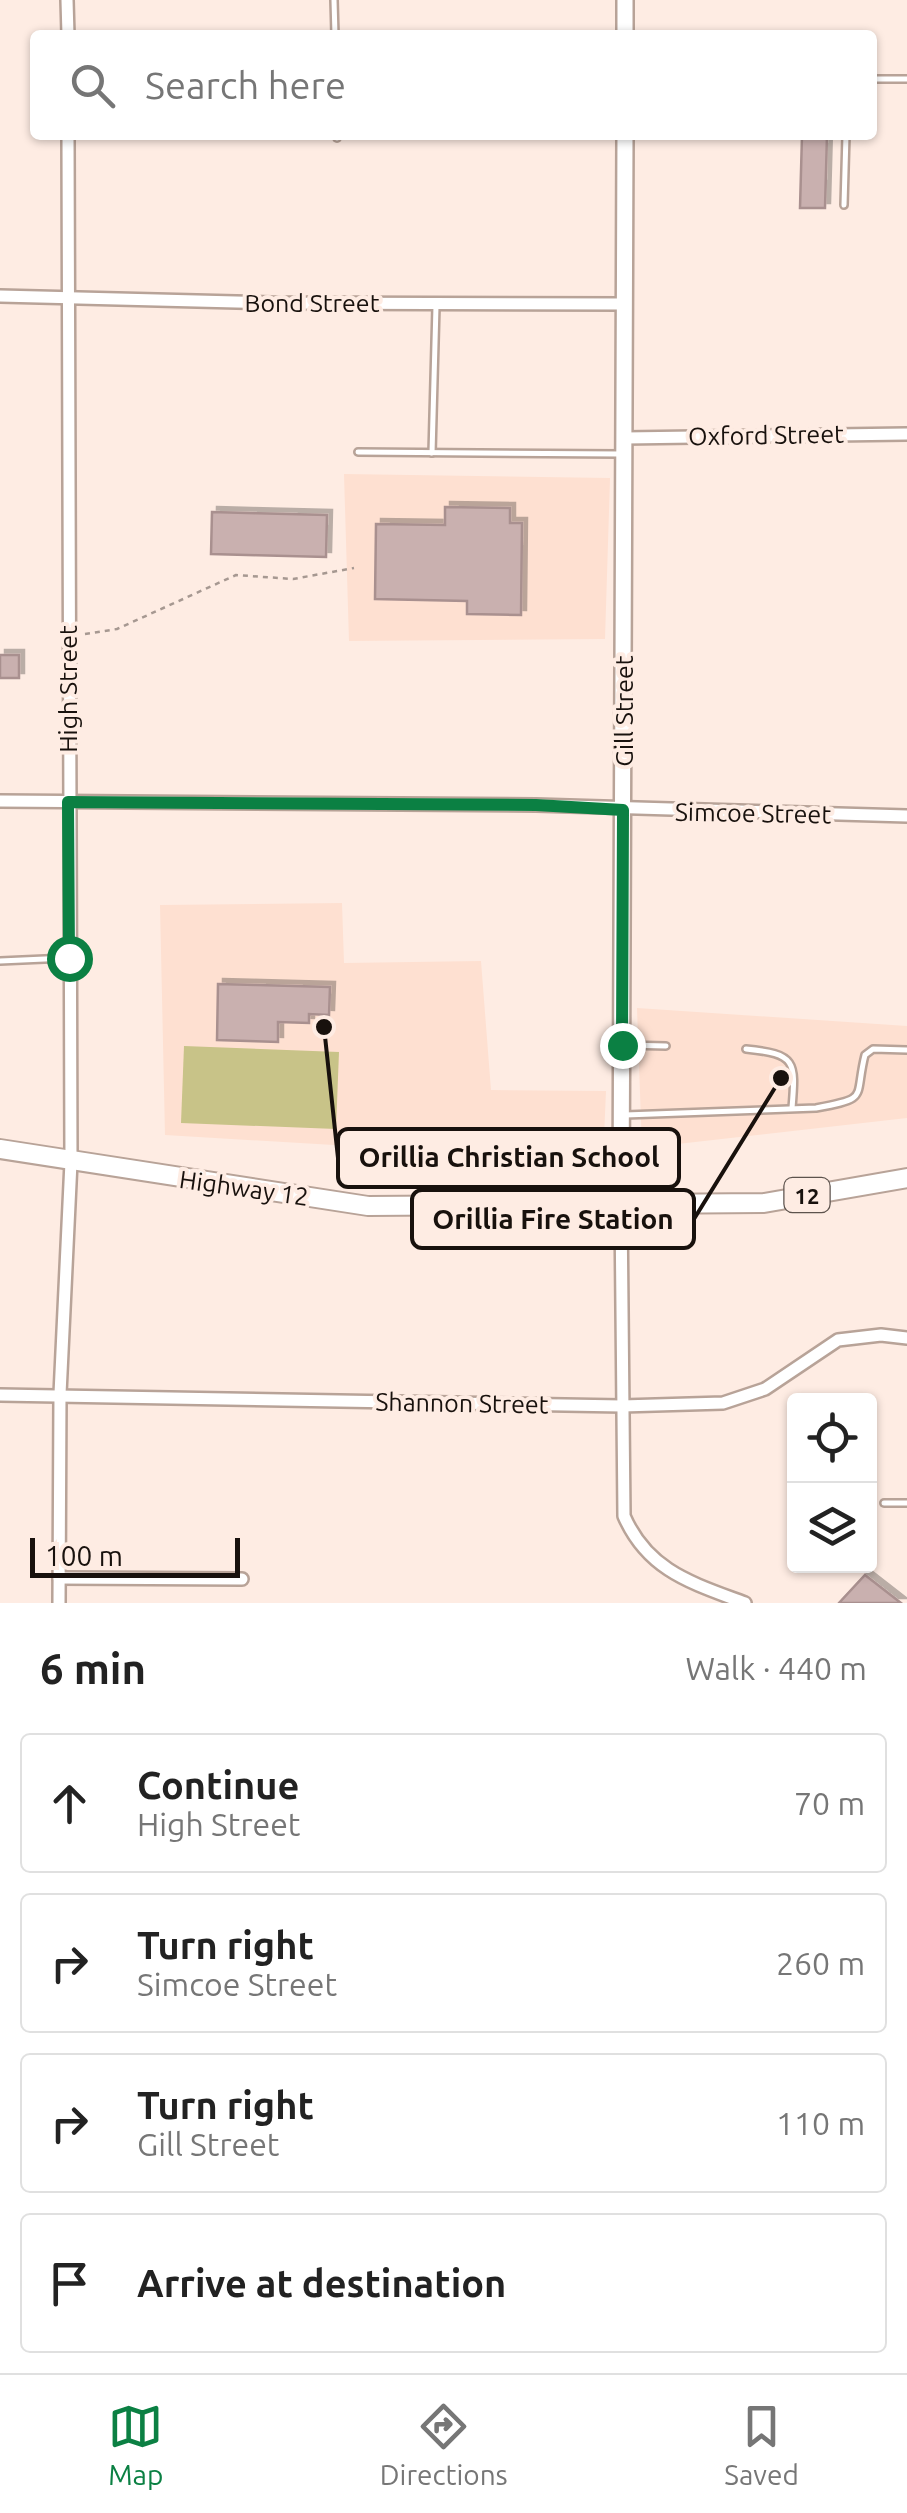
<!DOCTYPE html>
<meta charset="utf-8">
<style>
body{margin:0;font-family:Ubuntu,sans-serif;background:#f2f2f2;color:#222}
.controls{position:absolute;right:30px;bottom:30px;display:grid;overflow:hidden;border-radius:10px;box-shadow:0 2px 8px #0004}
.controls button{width:90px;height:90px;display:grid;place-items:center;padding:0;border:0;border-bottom:2px solid #e0e0e0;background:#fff;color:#222;font:50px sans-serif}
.scale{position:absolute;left:30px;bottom:25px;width:210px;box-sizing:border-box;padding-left:10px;border:5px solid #18110d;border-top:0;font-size:28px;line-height:35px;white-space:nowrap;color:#18110d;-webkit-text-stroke:8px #feece3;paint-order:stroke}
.stop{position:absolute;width:30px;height:30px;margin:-22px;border:8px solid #0b8043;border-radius:50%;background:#fff}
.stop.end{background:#0b8043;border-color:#fff;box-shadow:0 2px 10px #0008}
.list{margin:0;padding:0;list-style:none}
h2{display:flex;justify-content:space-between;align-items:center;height:130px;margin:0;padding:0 40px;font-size:42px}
h2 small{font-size:32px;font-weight:400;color:#767676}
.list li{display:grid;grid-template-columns:65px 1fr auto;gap:30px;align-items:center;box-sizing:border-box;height:140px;margin:0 20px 20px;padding:0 20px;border:2px solid #e0e0e0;border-radius:10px}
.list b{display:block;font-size:38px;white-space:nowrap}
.list p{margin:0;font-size:32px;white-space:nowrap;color:#767676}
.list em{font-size:32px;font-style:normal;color:#767676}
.icon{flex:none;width:55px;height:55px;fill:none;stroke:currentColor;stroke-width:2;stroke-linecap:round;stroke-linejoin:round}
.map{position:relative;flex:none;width:907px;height:1603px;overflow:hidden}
.search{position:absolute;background:#fff;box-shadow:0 2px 8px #0004;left:30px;right:30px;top:30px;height:110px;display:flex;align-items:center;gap:25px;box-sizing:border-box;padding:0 35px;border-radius:10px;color:#767676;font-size:38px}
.sheet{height:770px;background:#fff}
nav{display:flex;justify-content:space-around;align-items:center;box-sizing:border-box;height:140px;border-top:2px solid #e0e0e0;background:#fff;font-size:28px;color:#767676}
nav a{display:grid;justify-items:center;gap:5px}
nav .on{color:#0b8043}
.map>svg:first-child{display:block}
.built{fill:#fee0d1}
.green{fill:#c8c388}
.building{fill:#c9b0af;stroke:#a9908f;stroke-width:2.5;filter:url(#shadow)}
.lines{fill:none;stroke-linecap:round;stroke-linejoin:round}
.service-casing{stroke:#b8a398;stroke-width:10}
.minor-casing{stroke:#b8a398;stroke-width:16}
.secondary-casing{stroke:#b8a398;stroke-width:20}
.trunk-casing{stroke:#b8a398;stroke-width:22}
.path{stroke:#a69891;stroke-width:2.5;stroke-dasharray:5 5;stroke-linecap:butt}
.service{stroke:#fff;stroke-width:5}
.minor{stroke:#fff;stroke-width:11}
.secondary{stroke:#fff;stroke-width:15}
.trunk{stroke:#fff;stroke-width:18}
.route{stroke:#0b8043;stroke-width:12}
.labels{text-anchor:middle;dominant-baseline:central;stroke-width:8;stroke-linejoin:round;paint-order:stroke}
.shield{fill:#feece3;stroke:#5d534d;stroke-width:2.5}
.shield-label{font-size:22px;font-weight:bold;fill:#18110d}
.street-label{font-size:25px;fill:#18110d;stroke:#feece3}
.leader{fill:none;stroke:#18110d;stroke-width:4}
.callout-dot{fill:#18110d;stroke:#feece3;stroke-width:4}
.callout{fill:#feece3;stroke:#18110d;stroke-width:4}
.callout-label{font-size:28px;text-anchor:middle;font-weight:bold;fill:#18110d}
</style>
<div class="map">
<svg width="907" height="1603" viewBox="0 0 907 1603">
<defs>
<filter id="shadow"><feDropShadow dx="5" dy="-5" stdDeviation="0" flood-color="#0004"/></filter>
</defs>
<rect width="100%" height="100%" fill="#feece3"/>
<g class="built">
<path d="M344,474L610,478L605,639L349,641Z"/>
<path d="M342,903L344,963L481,961L491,1090L606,1091L603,1161L165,1135L160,905Z"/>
<path d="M637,1008L907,1026V1118L642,1148Z"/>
</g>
<path class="green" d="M184,1046L339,1052L336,1129L181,1123Z"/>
<g class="building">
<path d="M802,135H827L825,208H800Z"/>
<path d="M445,507L510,508V523H522L521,615L467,614V601L375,599L376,524L445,525Z"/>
<path d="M212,512L327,515L326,557L211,554Z"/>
<rect x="0" y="655" width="19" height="23"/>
<path d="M218,984L330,987L329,1015L309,1014V1023L278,1022V1042L217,1040Z"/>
<path d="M865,1575L901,1603H839Z"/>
</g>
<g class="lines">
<g class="service-casing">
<g id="service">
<path d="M334,0L335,35"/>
<path d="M872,79H907"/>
<path d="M337,135V138"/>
<path d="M844,205L846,135"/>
<path d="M358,452L620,454"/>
<path d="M432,453L436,306"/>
<path d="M0,961L67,958"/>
<path d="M625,1045L666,1046"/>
<path d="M746,1049C796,1054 796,1061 792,1108"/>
<path d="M625,1115L816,1108C870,1098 854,1099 865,1055L873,1049L907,1050"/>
<path d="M884,1503H907"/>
</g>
</g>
<g class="minor-casing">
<g id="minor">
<path d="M67,0L68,35"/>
<path d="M0,296L272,303L625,304"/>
<path d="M625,438L907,434"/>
<path d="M0,801L536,805L907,816"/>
<path d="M621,1206L624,1516C648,1571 692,1583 745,1603"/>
<path d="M0,1395L622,1406L723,1403L765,1389L838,1340L881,1335L907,1338"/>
<path d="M59,1578L242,1579"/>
<path d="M59,1603L60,1394L71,1162L68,135"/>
</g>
</g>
<g class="secondary-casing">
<g id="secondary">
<path d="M625,35V0"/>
<path d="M621,1206L625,135"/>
</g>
</g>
<g class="trunk-casing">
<path id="trunk" d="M0,1149L368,1206L764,1203L907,1178"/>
</g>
<path class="path" d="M85,634L117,629L236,575L293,579L354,568"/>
<use href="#service" class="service"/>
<use href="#minor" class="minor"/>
<use href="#secondary" class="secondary"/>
<use href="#trunk" class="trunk"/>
</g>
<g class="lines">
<path class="route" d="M69,958L68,802L536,805L623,810L622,1045"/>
</g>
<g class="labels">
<rect class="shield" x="784.5" y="1178" width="45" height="34" rx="8"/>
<g class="shield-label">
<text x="807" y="1195">12</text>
</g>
<g class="street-label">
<text x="312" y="303">Bond Street</text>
<text transform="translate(766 435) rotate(-1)">Oxford Street</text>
<text transform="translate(68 689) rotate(-90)">High Street</text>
<text transform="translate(624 711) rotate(-90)">Gill Street</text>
<text transform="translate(753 813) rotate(1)">Simcoe Street</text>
<text transform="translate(244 1188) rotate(8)">Highway 12</text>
<text transform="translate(462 1403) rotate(1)">Shannon Street</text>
</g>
</g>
<path class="leader" d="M324 1027L338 1158M781 1078L694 1219"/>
<g class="callout-dot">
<circle cx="324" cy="1027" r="10"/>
<circle cx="781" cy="1078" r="10"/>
</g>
<g class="callout">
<rect x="338" y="1129" width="341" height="58" rx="10"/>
<rect x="412" y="1190" width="282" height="58" rx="10"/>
</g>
<g class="callout-label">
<text x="509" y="1167">Orillia Christian School</text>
<text x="553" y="1229">Orillia Fire Station</text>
</g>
</svg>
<div class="controls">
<button><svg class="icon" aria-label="locate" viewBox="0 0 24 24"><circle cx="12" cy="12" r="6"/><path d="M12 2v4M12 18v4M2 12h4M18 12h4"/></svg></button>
<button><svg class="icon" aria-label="layers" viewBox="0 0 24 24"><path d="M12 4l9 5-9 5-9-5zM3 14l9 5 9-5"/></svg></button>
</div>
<div class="scale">100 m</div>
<div class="stop" style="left:69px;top:958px"></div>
<div class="stop end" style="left:622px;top:1045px"></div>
<div class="search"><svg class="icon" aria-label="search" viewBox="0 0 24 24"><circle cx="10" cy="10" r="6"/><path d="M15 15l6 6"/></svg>Search here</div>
</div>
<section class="sheet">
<h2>6 min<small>Walk · 440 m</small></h2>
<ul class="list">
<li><svg class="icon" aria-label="ahead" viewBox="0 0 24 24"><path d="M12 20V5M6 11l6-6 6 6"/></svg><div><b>Continue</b><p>High Street</p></div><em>70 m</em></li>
<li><svg class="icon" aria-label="right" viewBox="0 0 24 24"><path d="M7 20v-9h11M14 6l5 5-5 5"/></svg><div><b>Turn right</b><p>Simcoe Street</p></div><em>260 m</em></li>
<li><svg class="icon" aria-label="right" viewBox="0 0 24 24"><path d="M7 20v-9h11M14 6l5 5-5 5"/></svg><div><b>Turn right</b><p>Gill Street</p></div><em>110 m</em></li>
<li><svg class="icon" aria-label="arrive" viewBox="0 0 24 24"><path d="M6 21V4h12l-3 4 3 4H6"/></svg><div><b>Arrive at destination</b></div></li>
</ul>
</section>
<nav>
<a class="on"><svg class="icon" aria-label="map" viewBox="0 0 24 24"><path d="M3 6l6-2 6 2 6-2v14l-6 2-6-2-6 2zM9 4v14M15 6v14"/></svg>Map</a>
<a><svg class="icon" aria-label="directions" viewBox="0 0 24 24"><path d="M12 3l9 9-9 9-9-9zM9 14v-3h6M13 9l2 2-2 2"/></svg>Directions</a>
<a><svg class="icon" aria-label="saved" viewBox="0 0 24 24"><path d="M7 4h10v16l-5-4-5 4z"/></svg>Saved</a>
</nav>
